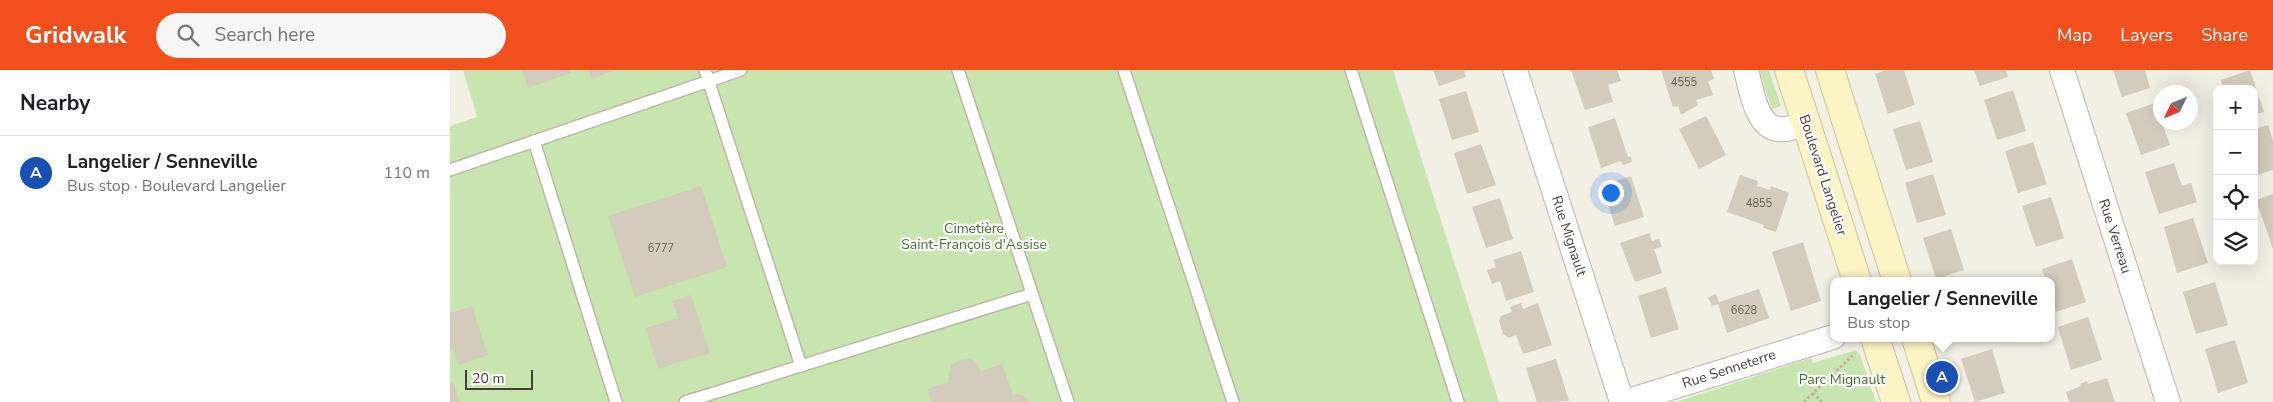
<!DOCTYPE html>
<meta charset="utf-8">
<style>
body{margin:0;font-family:"Nunito Sans",sans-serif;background:#f6f6f6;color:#202124}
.controls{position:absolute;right:15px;top:15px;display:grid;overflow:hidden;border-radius:10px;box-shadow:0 5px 20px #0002}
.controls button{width:45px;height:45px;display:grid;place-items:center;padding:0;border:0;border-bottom:1px solid #e0e0e0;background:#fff;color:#202124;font:25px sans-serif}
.compass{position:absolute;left:1703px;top:15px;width:45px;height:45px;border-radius:50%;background:#fff;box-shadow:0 5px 20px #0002;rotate:227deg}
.scale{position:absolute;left:15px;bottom:12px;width:68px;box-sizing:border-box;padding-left:5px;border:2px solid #443f35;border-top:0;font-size:14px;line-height:18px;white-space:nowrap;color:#443f35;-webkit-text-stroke:4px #fff;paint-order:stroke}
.you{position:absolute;left:1160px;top:122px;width:18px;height:18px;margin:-12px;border:4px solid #fff;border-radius:50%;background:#1a73e8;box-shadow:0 0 0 8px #1a73e833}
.badge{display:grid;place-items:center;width:32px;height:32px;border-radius:50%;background:#f14f1c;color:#fff;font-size:16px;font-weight:700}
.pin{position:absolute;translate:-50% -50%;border:2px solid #fff;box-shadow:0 1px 5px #0006}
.popup{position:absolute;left:1380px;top:207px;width:225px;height:65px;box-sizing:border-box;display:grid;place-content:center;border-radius:10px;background:#fff;filter:drop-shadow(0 1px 4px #0005);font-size:16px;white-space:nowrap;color:#757577}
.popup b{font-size:19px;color:#202124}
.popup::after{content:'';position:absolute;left:50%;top:100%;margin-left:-10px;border:10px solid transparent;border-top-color:#fff}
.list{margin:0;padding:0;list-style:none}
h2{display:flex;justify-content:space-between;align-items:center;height:65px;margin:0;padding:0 20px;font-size:21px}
h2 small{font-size:16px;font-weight:400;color:#757577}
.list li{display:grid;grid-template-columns:32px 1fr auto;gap:15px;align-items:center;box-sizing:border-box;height:75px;padding:0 20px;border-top:1px solid #e0e0e0}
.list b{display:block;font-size:19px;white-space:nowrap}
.list p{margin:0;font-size:16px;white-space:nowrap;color:#757577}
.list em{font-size:16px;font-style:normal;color:#757577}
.icon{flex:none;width:28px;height:28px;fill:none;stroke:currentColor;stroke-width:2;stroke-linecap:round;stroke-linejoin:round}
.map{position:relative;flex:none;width:1823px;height:332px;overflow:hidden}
header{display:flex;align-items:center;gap:30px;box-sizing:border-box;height:70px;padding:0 25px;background:#f14f1c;color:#fff}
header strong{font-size:24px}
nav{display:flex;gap:28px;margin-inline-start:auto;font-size:18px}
.search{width:350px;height:45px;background:#f6f6f6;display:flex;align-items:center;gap:12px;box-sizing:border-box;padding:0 18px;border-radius:28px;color:#757577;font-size:19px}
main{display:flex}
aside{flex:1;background:#fff}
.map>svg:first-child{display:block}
.green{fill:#c8e5af}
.building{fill:#d3cbbb}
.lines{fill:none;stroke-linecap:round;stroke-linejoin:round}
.service-casing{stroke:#bdb7a8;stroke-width:14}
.minor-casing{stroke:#bdb7a8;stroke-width:26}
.secondary-casing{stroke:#d0c596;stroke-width:30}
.path{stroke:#beb49a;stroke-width:3;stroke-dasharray:2.5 2.5;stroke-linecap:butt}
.service{stroke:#fff;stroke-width:11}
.minor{stroke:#fff;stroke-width:24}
.secondary{stroke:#fcf4c4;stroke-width:28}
.labels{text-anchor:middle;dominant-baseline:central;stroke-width:4.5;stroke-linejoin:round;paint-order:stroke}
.number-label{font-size:11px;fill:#686256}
.street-label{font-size:14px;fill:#443f35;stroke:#fff}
.park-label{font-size:14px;fill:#40732b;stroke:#fff}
</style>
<header>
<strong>Gridwalk</strong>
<div class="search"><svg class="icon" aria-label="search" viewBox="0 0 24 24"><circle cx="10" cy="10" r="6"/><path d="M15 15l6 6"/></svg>Search here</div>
<nav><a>Map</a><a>Layers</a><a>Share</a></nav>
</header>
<main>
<aside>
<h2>Nearby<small></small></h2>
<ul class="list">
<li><span class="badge" style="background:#1a4fb4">A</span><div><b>Langelier / Senneville</b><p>Bus stop · Boulevard Langelier</p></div><em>110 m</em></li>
</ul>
</aside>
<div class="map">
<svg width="1823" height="332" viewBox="0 0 1823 332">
<rect width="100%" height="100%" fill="#f2efe5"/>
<g class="green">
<path d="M13,0H943L1049,332H0V56L27,47Z"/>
<path d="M1309,0H1319L1331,36L1322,39Z"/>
<path d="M1406,280L1410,285L1426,332H1226L1361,288L1363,293Z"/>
</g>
<g class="building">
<path d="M72,0H120L121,3L78,18Z"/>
<path d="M139,0H166L141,9Z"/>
<path d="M983,0H1014L1016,7L989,16Z"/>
<path d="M1121,0H1167L1171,11L1158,15L1163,32L1135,40Z"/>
<path d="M1211,0H1261L1264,9L1258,11L1263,25L1246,30L1248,35L1231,45L1228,36L1223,37Z"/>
<path d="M1436,0H1454L1465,35L1438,44L1425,4Z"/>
<path d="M1524,0H1556L1558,7L1530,16Z"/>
<path d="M1663,0H1695L1700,18L1672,27Z"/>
<path d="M1800,0L1814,42L1804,45V19H1773L1771,10Z"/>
<path d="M1563,20L1576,61L1547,70L1534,30Z"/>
<path d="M1016,21L1029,62L1002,70L989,29Z"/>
<path d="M1705,33L1720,75L1691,85L1676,43Z"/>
<path d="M1256,46L1276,85L1249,99L1229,59Z"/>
<path d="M1165,48L1178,87L1181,86L1182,92L1173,95L1171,91L1151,98L1138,57Z"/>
<path d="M1470,51L1483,92L1456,100L1443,59Z"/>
<path d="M1818,55L1823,71V100L1804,106V59Z"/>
<path d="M1583,72L1597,114L1568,123L1555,81Z"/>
<path d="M1031,74L1046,115L1017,124L1004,83Z"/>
<path d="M1724,93L1732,116L1741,113L1747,132L1709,144L1695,102Z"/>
<path d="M1483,104L1496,145L1467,153L1455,113Z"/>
<path d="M1290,105L1308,111L1307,116L1320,120L1321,116L1339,123L1326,162L1313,158L1314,155L1277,142Z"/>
<path d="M1181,106L1194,147L1165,156L1152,115Z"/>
<path d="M251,116L277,197L185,227L158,146Z"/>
<path d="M1823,124V179L1806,130Z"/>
<path d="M1601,127L1614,168L1586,177L1572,136Z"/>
<path d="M1050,128L1063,169L1036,178L1022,137Z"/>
<path d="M1743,148L1758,193L1727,203L1714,157Z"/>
<path d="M1501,159L1514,200L1486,209L1473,168Z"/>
<path d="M1199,163L1202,171L1209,169L1212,177L1204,179L1212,203L1185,212L1170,173Z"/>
<path d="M1353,172L1371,231L1341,241L1322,182Z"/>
<path d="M1071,181L1084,222L1056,231L1050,211L1042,214L1037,200L1046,197L1043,190Z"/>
<path d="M1622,189L1636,232L1606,242L1601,226V211H1596L1592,199Z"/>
<path d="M1765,212L1778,255L1746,264L1733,222Z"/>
<path d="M1216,217L1229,259L1201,268L1188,226Z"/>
<path d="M1309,219L1319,248L1277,263L1268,234L1262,236L1258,227L1266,224L1269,232Z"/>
<path d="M241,225L260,283L208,299L196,258L228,248L222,231Z"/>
<path d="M1071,233L1073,239L1088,233L1102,275L1073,284L1066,265L1059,268L1053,264L1049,251L1051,246L1062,242L1060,237Z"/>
<path d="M22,236L38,285L8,295L3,279L0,280V243Z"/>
<path d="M1638,247L1652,290L1621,300L1608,257Z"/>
<path d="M1505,268H1516L1517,269L1506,272Z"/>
<path d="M1785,270L1798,313L1768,323L1755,279Z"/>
<path d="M1542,279L1555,323L1525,332L1511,289Z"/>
<path d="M520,289L527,294L531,301L552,294L563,325L567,324L574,326L580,332H481L478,319L498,312L501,295L510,290Z"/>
<path d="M1106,289L1119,331L1087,332L1076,298Z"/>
<path d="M1657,308L1665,332H1619L1616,322L1631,316L1630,314L1637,311L1638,314Z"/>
<path d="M4,312L10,332H0V313Z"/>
</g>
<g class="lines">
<g class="service-casing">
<g id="service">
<path d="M255,0L351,296"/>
<path d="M508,0L618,332"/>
<path d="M674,0L783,332"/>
<path d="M901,0L1008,332"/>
<path d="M84,71L166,332"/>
<path d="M0,100L291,0"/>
<path d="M235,332L582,224"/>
</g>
</g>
<g class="minor-casing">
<g id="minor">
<path d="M1065,0L1172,332"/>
<path d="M1296,0C1301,18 1306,58 1329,59C1338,60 1348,56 1356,53"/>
<path d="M1612,0L1718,332"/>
<path d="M1175,332L1383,267"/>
</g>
</g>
<g class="secondary-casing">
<g id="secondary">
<path d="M1339,0L1407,211"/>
<path d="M1380,0L1447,211"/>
<path d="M1425,268L1446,332"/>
<path d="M1466,268L1486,332"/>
</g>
</g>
<g class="path">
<path d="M1363,323L1372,332"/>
<path d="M1354,332L1405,283"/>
</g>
<use href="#service" class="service"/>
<use href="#minor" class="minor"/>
<use href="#secondary" class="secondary"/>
</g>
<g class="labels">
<g class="number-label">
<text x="1234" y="12">4555</text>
<text x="1309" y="133">4855</text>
<text x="211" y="178">6777</text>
<text x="1294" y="240">6628</text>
</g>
<g class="street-label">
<text transform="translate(1373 105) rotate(72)">Boulevard Langelier</text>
<text transform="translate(1119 166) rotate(72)">Rue Mignault</text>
<text transform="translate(1665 166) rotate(72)">Rue Verreau</text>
<text transform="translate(1279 299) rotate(-18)">Rue Senneterre</text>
</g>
<g class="park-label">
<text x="524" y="158">Cimetière<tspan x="524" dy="16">Saint-François d'Assise</tspan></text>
<text x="1392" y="309">Parc Mignault</text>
</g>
</g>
</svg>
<div class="controls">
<button>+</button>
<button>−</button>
<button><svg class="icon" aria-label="locate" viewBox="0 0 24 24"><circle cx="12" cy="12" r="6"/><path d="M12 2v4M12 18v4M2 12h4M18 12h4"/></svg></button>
<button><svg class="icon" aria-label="layers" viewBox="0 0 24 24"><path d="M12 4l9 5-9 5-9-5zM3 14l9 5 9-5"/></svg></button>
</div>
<svg class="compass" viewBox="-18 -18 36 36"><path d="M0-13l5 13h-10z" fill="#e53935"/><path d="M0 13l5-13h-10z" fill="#757577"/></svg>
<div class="scale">20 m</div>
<div class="you"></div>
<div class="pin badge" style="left:1492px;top:307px;background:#1a4fb4">A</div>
<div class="popup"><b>Langelier / Senneville</b>Bus stop</div>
</div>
</main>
